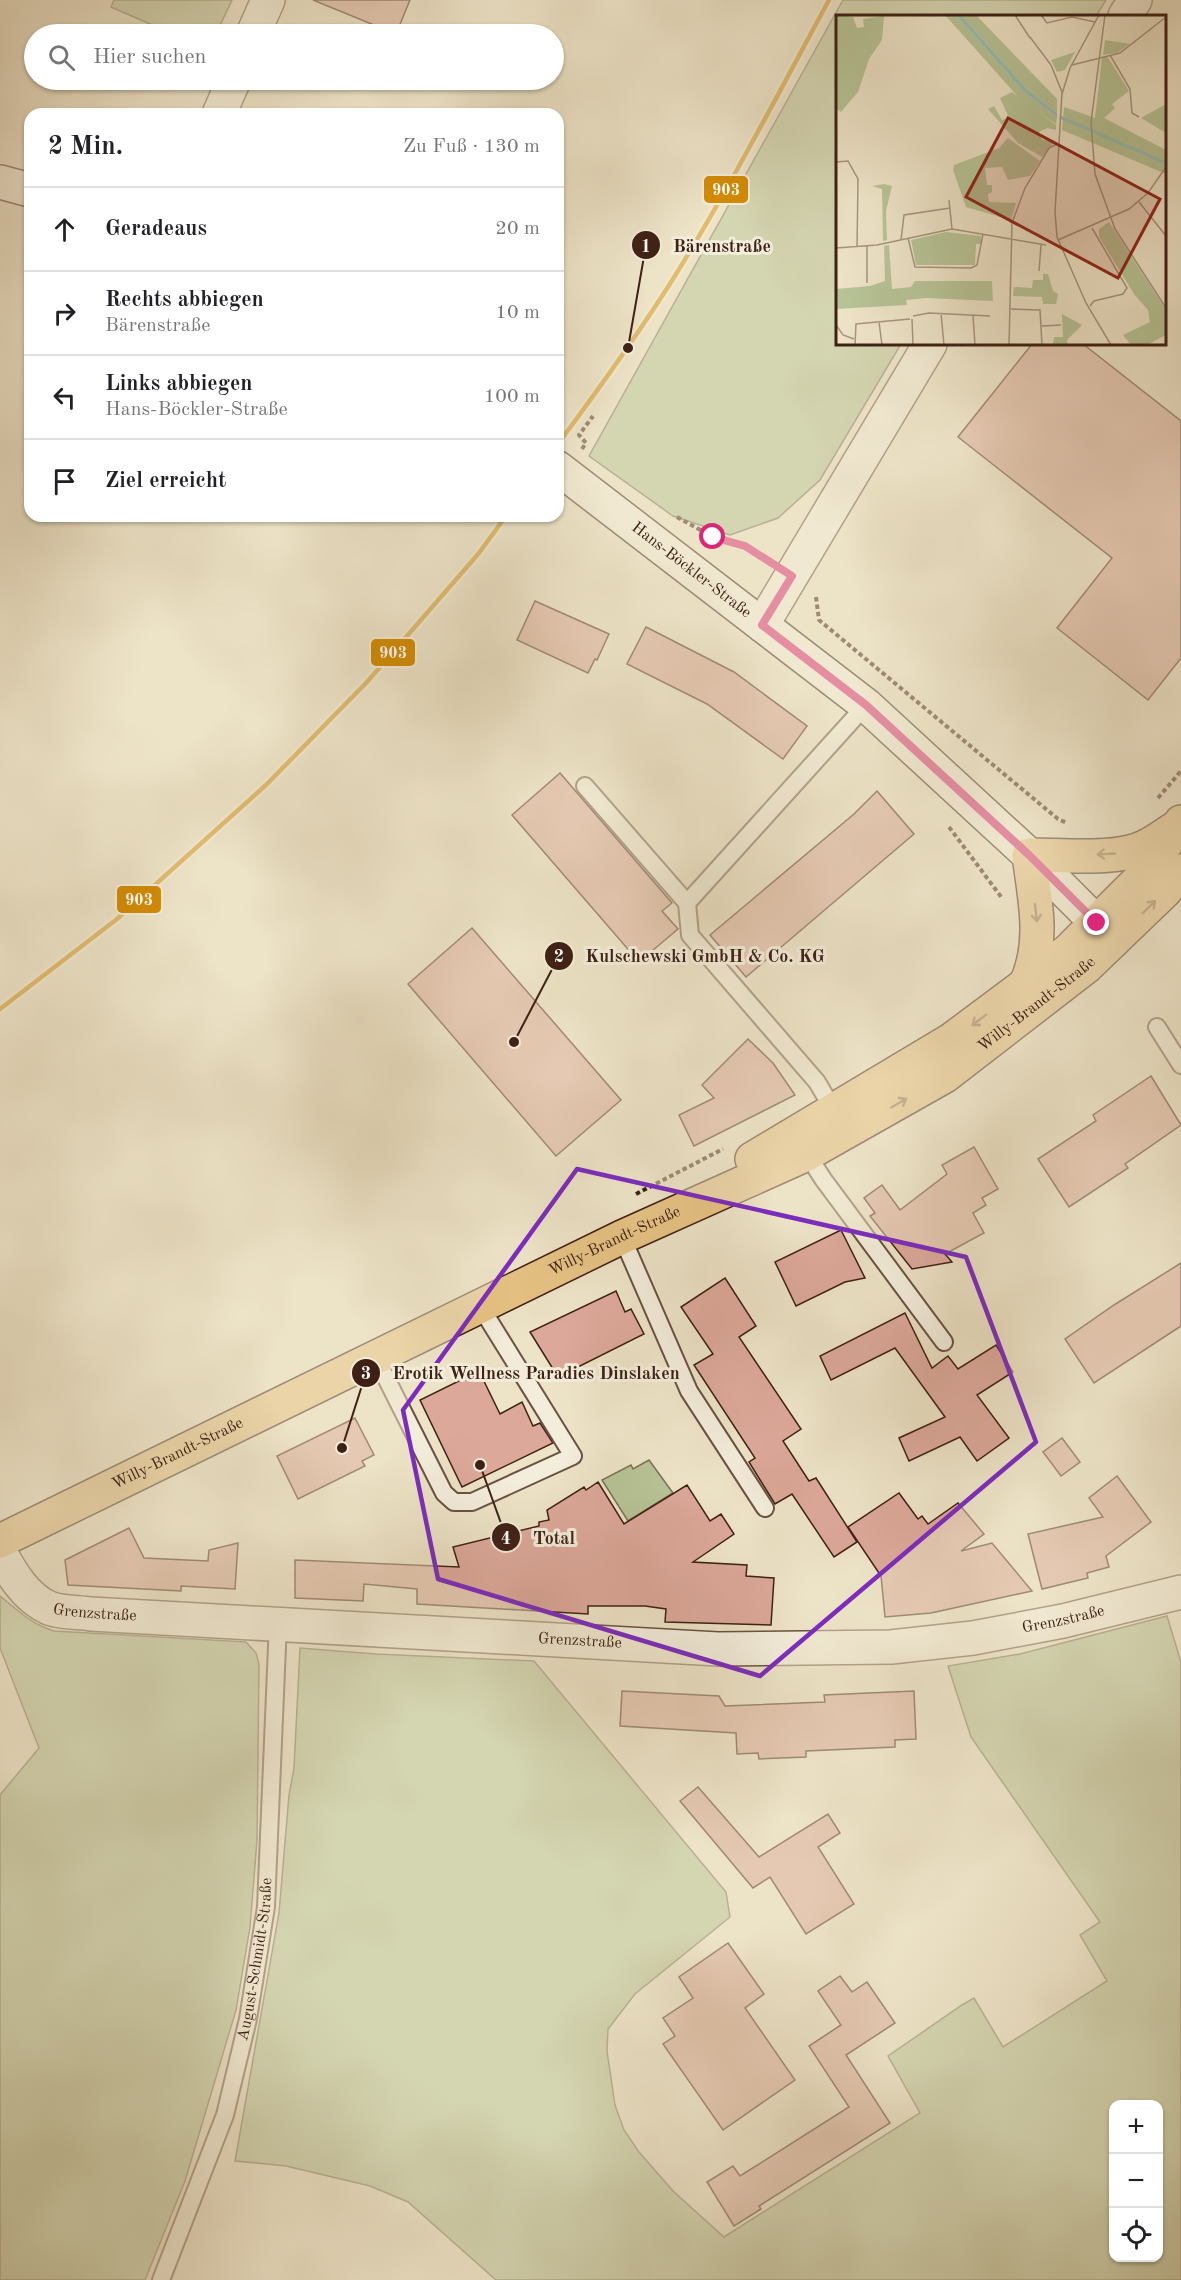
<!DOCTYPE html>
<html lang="de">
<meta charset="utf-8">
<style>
body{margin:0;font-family:"Old Standard TT",serif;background:#f2f2f2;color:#202124}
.controls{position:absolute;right:18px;bottom:18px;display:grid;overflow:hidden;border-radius:12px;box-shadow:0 2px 4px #0004}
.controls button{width:54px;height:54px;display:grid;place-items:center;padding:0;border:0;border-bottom:2px solid #e0e0e0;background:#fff;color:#202124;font:30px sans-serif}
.stop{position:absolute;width:18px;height:18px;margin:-14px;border:4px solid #db2777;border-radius:50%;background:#fff}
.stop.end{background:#db2777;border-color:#fff;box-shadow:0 2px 6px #0008}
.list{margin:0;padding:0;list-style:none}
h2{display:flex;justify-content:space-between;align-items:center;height:78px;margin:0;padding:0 24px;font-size:26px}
h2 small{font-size:20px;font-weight:400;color:#757577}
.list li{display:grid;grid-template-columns:39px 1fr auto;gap:18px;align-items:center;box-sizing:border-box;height:84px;padding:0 24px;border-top:2px solid #e0e0e0}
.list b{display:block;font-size:22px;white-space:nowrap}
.list p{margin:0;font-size:20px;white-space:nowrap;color:#757577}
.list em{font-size:20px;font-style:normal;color:#757577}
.icon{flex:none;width:33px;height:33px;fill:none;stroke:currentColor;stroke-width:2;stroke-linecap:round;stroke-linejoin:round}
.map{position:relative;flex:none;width:1181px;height:2280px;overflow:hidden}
.search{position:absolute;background:#fff;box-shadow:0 2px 4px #0004;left:24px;top:24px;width:540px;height:66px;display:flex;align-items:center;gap:15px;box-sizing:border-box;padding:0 21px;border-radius:33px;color:#757577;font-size:22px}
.panel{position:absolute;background:#fff;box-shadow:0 2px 4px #0004;left:24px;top:108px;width:540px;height:414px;border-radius:18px}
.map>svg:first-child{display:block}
.green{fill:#b7c497;stroke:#7a7256;stroke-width:1.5;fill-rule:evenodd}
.building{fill:#dca89a;stroke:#3e2015;stroke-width:1.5}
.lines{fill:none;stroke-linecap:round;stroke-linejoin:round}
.lane-casing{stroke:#6a5142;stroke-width:20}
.street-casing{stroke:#6a5142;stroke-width:36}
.secondary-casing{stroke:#3e2015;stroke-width:36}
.primary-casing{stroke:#3e2015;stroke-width:36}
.path{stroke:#3e2015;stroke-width:4;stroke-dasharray:4.5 3;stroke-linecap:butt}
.lane{stroke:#f3eddb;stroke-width:16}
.street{stroke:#f3eddb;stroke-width:33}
.secondary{stroke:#f3eddb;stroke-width:33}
.primary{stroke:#e6c284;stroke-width:33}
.tram-1-casing{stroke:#f3eddb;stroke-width:9}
.tram-1{stroke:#d28b04;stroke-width:4.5}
.oneway{stroke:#92714c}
.route{stroke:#db2777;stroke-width:8}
.marked{fill:none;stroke:#7b2cbf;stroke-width:4.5;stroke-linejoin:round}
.labels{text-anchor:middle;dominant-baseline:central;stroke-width:6;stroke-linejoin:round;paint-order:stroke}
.street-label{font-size:16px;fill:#3e2015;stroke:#f3eddb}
.inset-river{fill:none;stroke:#99beb2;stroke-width:3}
.inset-road{fill:none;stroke:#a79580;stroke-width:1.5}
.view{fill:#8f2418;fill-opacity:0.15;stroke:#8f2418;stroke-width:3}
.inset-edge{fill:none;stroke:#3e2015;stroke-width:3}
.leader{fill:none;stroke:#3e2015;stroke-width:2}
.callout-dot{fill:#3e2015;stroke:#f3eddb;stroke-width:2}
.mark-label{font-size:18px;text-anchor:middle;font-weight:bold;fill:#fff}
.callout-label{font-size:18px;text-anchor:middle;font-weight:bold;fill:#3e2015;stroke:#f3eddb;stroke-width:6;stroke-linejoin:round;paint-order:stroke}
.line-badge{stroke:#f3eddb;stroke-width:2}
.badge-label{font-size:16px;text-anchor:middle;font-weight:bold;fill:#fff}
</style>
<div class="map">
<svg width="1181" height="2280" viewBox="0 0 1181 2280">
<rect width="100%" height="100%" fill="#ede3c7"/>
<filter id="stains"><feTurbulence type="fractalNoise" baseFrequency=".00333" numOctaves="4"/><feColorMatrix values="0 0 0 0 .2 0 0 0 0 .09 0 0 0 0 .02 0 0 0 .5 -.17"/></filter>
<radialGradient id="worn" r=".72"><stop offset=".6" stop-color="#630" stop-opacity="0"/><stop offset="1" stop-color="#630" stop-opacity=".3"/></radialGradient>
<g class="green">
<path d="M114,0H232L216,34H173L111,7Z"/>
<path d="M843,0H1106L1096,16H838V344H901L820,480L778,518L730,535L673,516L589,456Z"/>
<path d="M649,1460L673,1493L628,1521L602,1480L631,1465L633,1469Z"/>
<path d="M0,1596C21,1612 27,1622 54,1631L246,1642L256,1653L259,1664L257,1840L250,1927L236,2010L185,2181L145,2280H0V1795L39,1748L0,1648Z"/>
<path d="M1167,1616L1181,1662V2280H496L408,2202L370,2186L286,2166L235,2161L279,1913L289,1795L294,1768L300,1648L376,1654L534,1661L726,1892L730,1917L635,1994L608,2029L607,2051L615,2105L624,2130L639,2152L673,2191L724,2237L920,2113L888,2056L962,2005L974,1998L1003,2047L1107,1981L1080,1935L1100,1922L971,1737L948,1666L1020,1654ZM1114,2104H1158V2258H1114Z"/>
</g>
<g class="building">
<path d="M313,0H410L396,34Z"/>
<path d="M1032,344H1083L1181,421V658L1148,700L1057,628L1112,558L958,437Z"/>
<path d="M535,601L609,634L597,660L595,659L588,673L517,640Z"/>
<path d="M646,627L734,672L807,726L783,759L707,704L627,664Z"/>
<path d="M560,773L672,903L662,911L678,929L639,962L512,815Z"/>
<path d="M877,791L914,834L746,977L710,935L854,814Z"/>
<path d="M472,928L621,1100L556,1156L408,984Z"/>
<path d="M748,1039L773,1063L795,1095L694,1146L679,1115L714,1098L702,1085Z"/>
<path d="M1151,1076L1181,1125L1125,1164L1128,1168L1069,1207L1038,1159L1096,1121L1093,1115Z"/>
<path d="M974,1147L998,1189L982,1198L986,1205L973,1213L984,1233L945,1254L952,1262L912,1269L870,1216L875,1213L864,1198L882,1185L900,1210L947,1174L942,1165Z"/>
<path d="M841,1230L865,1278L845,1282L796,1306L775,1262Z"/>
<path d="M1181,1263V1326L1094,1383L1065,1339L1114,1305Z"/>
<path d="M725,1278L756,1326L739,1337L801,1429L783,1441L809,1481L816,1478L857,1542L834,1557L792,1494L775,1504L749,1462L755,1458L694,1365L713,1354L681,1307Z"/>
<path d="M616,1291L625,1312L631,1309L644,1334L558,1377L530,1332Z"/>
<path d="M905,1313L932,1368L948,1356L958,1369L996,1345L1013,1372L977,1395L1009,1438L977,1461L960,1437L909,1461L899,1438L945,1417L895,1348L831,1380L820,1356Z"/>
<path d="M479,1371L500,1414L522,1402L533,1426L540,1423L553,1443L462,1487L420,1400Z"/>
<path d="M355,1418L374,1455L362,1461L365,1466L298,1499L277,1456Z"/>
<path d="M1062,1438L1080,1462L1061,1476L1043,1452Z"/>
<path d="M1117,1476L1151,1522L1106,1556L1109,1567L1087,1573L1088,1578L1042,1589L1028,1534L1103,1517L1089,1498Z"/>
<path d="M598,1482L624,1524L687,1485L710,1521L721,1514L734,1534L693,1562L747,1565L746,1576L774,1578L771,1625L665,1622L666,1609L645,1606H588V1614L417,1604V1589L364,1584L363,1601L295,1598V1560L459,1567L453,1547L539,1526V1522L549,1520L547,1510L584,1487L586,1490Z"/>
<path d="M899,1493L918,1519L922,1516L928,1524L958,1503L984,1534L961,1551L992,1543L1032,1591L931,1613L885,1617L881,1576L848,1527Z"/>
<path d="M129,1528L144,1558L208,1561L209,1550L238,1543L235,1589L181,1586V1591L68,1585L65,1560Z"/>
<path d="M622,1691L719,1696L725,1706L825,1702L824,1695L914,1691L916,1739L895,1740V1747L806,1751V1757L759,1759L758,1753L737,1754L736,1733L620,1726Z"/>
<path d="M698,1787L759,1857L828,1814L840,1833L818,1847L854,1904L806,1934L770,1877L753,1888L680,1801Z"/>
<path d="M728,1943L764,1994L745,2008L795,2080L723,2130L663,2044L675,2036L663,2018L693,1998L679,1977Z"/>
<path d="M840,1976L852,1992L867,1982L895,2023L846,2055L890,2123L759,2206L761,2209L734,2226L707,2182L733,2166L740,2176L849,2107L809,2046L841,2025L818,1991Z"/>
</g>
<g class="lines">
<g class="lane-casing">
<g id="lane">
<path d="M585,786L687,903L690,935L817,1082L837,1116"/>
<path d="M687,903L866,705"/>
<path d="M1157,1027L1181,1065"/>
<path d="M807,1154L823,1179L944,1342"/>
<path d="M622,1237L689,1391L765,1508"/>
<path d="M376,1358L444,1493L454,1502H472L573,1456L480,1306"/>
<path id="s1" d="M161,2280L225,2115L248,2019L266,1907L278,1623"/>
</g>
</g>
<g class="street-casing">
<g id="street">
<path d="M1125,16L1135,0"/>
<path d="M253,34L268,0"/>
<path d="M219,114L234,80"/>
<path d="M762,625L930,344"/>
<path id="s2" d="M0,1552C11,1573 26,1598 49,1608C61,1613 79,1612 91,1614L718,1649L891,1647L973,1638L1063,1621L1181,1592"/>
</g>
</g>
<g class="secondary-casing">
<g id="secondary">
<path d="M0,182L30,190"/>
<path id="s3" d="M558,468L866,705L1029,855L1114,940"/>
</g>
</g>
<g class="primary-casing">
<g id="primary">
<path d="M1026,984C1045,941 1035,901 1029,855C1059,855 1102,859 1130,852C1145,849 1159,839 1172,830"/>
<path d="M752,1159L951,1040L1026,984L1069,950L1143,876L1181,822"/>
<path id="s4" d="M0,1541L622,1237L807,1154L945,1076L1086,967L1165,891L1181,871"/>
</g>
</g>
<g class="path">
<path d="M582,449L586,443L579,435L593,416"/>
<path d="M677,517L713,537L745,546L765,559"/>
<path d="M816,597L819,620L1058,819L1067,823"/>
<path d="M1158,798L1181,771"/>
<path d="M949,827L1002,898"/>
<path d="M636,1194L723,1149"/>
</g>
<use href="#lane" class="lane"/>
<use href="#street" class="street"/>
<use href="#secondary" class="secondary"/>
<use href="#primary" class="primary"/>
<g class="tram-1-casing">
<g id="tram-1">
<path d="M558,444C598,390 637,336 673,279C729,189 778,94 829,0"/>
<path d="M0,1009L117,919L266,785L367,682L479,553L506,516"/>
</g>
</g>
<use href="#tram-1" class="tram-1"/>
</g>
<defs><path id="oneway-shaft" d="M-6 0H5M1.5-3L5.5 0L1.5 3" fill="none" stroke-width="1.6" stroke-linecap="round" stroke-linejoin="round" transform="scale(1.5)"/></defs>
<g class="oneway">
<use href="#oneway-shaft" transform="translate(1106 854) rotate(177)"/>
<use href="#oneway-shaft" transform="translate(1149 907) rotate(-44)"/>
<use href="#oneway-shaft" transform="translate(1036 913) rotate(83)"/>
<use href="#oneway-shaft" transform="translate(979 1020) rotate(143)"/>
<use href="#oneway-shaft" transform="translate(899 1103) rotate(-30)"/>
</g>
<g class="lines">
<path class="route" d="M713,537L745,546L792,576L762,625L866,705L1029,855L1097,923"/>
</g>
<path d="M0 0H1181V2280H0ZM577,1169L966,1257L1036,1442L760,1676L438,1579L403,1410Z" fill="#ede3c7" fill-opacity=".55" fill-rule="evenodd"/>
<path class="marked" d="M577,1169L966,1257L1036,1442L760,1676L438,1579L403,1410Z"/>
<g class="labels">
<g class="street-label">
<text stroke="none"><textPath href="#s3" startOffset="168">Hans-Böckler-Straße</textPath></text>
<text stroke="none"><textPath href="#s4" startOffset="1170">Willy-Brandt-Straße</textPath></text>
<text stroke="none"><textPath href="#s4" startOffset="684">Willy-Brandt-Straße</textPath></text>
<text stroke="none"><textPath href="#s4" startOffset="198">Willy-Brandt-Straße</textPath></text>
<text stroke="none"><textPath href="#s2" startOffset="122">Grenzstraße</textPath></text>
<text stroke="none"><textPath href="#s2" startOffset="1094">Grenzstraße</textPath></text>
<text stroke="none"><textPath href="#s2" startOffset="608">Grenzstraße</textPath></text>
<text stroke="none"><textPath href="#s1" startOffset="336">August-Schmidt-Straße</textPath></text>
</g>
</g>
<g transform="translate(836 15)">
<rect width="330" height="330" fill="#ede3c7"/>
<path d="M0,0L17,2L21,13L28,12L27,4L48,1L46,25L33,44L22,77L5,97L0,93ZM109,0H120L187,76L221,102L220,109L185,85ZM125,0H140L221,84V98L191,74ZM269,25L294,29L281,38L267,40ZM239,37L229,55L221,57L215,45ZM271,41L293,76L276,89L279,93L268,103L330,135V159L226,115L228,92L259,103L266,42ZM176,77L220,110V115L211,113L203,117L206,125L219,126L206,142L182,128L152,94L158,91L166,105L173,103L164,83ZM330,89V118L305,103ZM172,123L204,146L194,161L172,165L166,152L149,153L151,170H156V177L152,179L153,187L180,188L175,205L130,192L117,155L118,150L163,133ZM48,169L56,171L50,196L51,225L47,226L46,174L36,171ZM273,207L330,295V320L311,330H295L287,320L314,307L312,295L298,279L263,222V214ZM110,217L145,221V229H140L139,250H80L75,225ZM53,230L56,274L75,272L79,266H156L157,286L90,283L70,285L71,290L0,294V274L34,271L49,266L48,231ZM207,259H212L217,276L222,279L220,289H207L206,282L177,281L178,272L196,273L197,265H207ZM226,299L246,310L231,325L232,330H217L218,322H227Z" fill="#b7c497"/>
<path d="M120,0H125L191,74L221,98V102L187,76Z" fill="#99beb2"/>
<path class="inset-river" d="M224,102L330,148"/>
<path class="inset-road" d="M179,0L194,23M205,0L211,8L236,2L259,7M269,0L255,107L259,159L279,214L330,293M194,22L215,50L226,77L219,197L221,222L250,288L275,330M274,40L294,74L296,98L303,102M236,50L284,38L330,2M226,79L234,53L263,0M0,147L12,146L22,164L21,232M113,185L116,214M303,187L330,221M72,223L79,252L135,253L141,250L147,219M65,225L68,200L114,193M222,225L293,194L312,178L330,152M31,231V268M0,233L41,230L116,214L210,230M203,256L205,230M254,291L258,286L287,279L291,273L256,213M175,294L204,295L206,330M105,298L108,330M137,300L139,330M77,301L93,298L154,301M76,304L77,330M43,307L46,330M0,310L7,320L18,324M206,311L225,310M19,330L20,309L74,304M173,330L176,208L189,173L213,133L221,129"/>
<path class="view" d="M172,103L324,184L282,263L130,182Z"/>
<rect width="330" height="330" class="inset-edge"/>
</g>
<path class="leader" d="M628 348L646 245M514 1042L559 956M342 1448L366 1373M480 1465L506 1537"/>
<g class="callout-dot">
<circle cx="628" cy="348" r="6"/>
<circle cx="514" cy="1042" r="6"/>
<circle cx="342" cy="1448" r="6"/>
<circle cx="480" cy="1465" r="6"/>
<circle cx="646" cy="245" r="15"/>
<circle cx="559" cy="956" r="15"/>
<circle cx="366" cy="1373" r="15"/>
<circle cx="506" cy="1537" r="15"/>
</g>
<g class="mark-label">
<text x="646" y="252">1</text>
<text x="559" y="962">2</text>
<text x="366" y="1379">3</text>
<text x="506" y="1544">4</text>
</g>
<g class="callout-label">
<text x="722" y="252">Bärenstraße</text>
<text x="705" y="962">Kulschewski GmbH &amp; Co. KG</text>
<text x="536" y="1379">Erotik Wellness Paradies Dinslaken</text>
<text x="554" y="1544">Total</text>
</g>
<g class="line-badge">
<rect x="703" y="175" width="46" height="29" rx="6" fill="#d28b04"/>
<rect x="370" y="638" width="46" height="29" rx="6" fill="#d28b04"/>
<rect x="116" y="885" width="46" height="29" rx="6" fill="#d28b04"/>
</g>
<g class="badge-label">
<text x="726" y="195">903</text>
<text x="393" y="658">903</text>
<text x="139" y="905">903</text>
</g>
<rect width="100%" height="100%" filter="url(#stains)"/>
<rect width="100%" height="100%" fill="url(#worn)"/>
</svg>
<div class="controls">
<button>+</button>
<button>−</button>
<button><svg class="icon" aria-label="locate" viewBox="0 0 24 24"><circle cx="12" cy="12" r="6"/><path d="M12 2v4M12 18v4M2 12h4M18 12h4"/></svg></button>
</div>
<div class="stop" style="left:713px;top:537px"></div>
<div class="stop end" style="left:1097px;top:923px"></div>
<div class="search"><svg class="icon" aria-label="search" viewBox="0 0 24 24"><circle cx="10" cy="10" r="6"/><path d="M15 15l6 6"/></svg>Hier suchen</div>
<section class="panel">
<h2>2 Min.<small>Zu Fuß · 130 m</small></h2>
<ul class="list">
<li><svg class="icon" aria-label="ahead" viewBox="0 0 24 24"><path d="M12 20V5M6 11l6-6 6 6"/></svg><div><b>Geradeaus</b></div><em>20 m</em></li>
<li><svg class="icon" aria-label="right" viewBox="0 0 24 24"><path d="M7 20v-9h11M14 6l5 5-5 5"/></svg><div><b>Rechts abbiegen</b><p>Bärenstraße</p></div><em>10 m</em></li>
<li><svg class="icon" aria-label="left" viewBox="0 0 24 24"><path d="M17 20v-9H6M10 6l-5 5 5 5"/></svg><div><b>Links abbiegen</b><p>Hans-Böckler-Straße</p></div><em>100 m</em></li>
<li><svg class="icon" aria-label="arrive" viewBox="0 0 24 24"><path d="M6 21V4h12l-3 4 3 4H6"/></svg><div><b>Ziel erreicht</b></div></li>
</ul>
</section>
</div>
